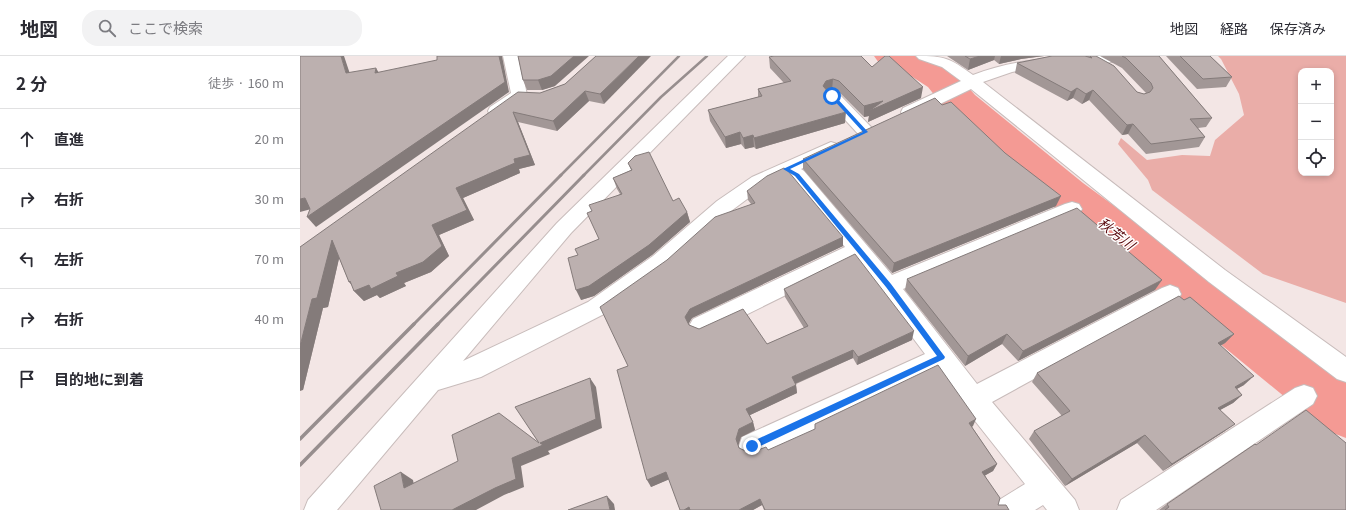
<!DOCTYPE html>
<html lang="ja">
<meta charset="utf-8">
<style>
body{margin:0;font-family:Georgia,"Noto Sans JP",serif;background:#f2f2f3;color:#2b2b33}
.controls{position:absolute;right:12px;top:12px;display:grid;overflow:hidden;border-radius:8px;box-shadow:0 2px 6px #0003}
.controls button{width:36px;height:36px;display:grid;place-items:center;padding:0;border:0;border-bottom:1px solid #e1e1e2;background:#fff;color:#2b2b33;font:20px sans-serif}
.stop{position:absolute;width:12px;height:12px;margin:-9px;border:3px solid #1a73e8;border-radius:50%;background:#fff}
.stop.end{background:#1a73e8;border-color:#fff;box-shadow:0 1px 4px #0008}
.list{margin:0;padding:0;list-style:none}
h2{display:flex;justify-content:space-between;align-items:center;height:52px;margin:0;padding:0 16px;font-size:17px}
h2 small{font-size:13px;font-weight:400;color:#7c7c81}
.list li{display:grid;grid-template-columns:26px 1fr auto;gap:12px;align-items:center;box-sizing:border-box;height:60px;padding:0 16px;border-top:1px solid #e1e1e2}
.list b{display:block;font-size:15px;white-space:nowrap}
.list em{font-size:13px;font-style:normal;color:#7c7c81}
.icon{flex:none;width:22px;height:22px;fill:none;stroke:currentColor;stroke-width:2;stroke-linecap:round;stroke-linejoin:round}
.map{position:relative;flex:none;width:1046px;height:454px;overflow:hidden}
header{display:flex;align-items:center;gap:24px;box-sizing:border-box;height:56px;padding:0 20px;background:#fff;border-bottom:1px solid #e1e1e2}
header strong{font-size:19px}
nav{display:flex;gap:22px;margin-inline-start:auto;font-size:14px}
.search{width:280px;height:36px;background:#f2f2f3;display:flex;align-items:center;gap:10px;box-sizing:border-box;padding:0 14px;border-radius:16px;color:#7c7c81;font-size:15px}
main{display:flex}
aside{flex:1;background:#fff}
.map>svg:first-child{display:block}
.green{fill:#eaada8;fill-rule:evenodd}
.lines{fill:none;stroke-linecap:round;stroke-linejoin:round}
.river{fill:#f49a94;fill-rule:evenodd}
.minor-casing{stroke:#c8bcbb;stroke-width:2}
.minor{fill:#fff;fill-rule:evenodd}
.rail-far2{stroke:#978e8e;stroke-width:2.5}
.rail-far1{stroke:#978e8e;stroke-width:3}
.rail{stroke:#978e8e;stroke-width:3.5}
.wall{fill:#a29796}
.shaded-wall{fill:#847b7a}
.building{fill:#bcb0af;stroke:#847b7a}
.route{fill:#1a73e8}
.labels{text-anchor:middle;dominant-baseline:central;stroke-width:3;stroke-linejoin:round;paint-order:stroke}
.water-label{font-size:14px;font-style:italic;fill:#5c0c11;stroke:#fff}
</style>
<header>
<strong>地図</strong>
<div class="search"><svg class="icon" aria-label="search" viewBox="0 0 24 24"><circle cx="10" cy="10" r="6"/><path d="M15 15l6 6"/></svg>ここで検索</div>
<nav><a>地図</a><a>経路</a><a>保存済み</a></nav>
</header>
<main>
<aside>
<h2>2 分<small>徒歩 · 160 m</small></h2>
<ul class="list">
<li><svg class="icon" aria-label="ahead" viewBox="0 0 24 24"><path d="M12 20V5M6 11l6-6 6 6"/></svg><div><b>直進</b></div><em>20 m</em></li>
<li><svg class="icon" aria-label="right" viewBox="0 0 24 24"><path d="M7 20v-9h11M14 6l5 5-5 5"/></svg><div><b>右折</b></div><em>30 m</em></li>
<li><svg class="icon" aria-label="left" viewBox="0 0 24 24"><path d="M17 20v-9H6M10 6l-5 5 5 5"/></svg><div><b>左折</b></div><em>70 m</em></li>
<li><svg class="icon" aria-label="right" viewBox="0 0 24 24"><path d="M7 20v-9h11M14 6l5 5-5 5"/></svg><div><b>右折</b></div><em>40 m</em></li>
<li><svg class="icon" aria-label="arrive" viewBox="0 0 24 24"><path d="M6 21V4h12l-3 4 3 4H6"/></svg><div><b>目的地に到着</b></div></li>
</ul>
</aside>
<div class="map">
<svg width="1046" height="454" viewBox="0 0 1046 454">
<rect width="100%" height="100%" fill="#f3e6e5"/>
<path class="green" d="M918,0H1046V247L963,218L852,134L848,124L818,88L821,82L847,104L882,99L910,100L915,84L944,59L939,38L921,3ZM1001,15H1031V117H1001Z"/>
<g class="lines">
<path class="river" d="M574,0H624L637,4L654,15L675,39L783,127L1046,320V382L1025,374L751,149L647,55L628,31L611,20L579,7Z"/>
<g class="minor-casing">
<g id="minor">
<path d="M203,0H219L227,39L225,42C214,50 203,62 190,59L188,55L190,51L211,37Z"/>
<path d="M428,0H445L271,177L163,305L288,246L353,200L417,145L452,121L531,86L537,88L540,92L537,96L501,113L504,115L592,219L765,148L772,146L779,148L782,153L779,158L603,233L677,328L862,232L870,229L878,232L881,238L878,244L692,346L775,444L779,454H747L743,449L735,454H695L699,444L725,428L664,351L637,315L462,399L452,403L442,399L439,390L442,381L625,298L555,205L409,277L401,280L393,277L389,270L393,263L545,191L490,123L485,121L466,129L431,155L369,212L304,258L181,321L138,334L37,454H4L8,444L257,167Z"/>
<path d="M616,0C646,0 649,2 673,19C721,0 775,0 827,0L824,3L819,5L784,10L771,9L765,6L712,16L683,26L925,214L1046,301V326L1037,323L909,226L671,33L615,60L609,61L603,60L601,56L603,52L661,25L642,11L619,3Z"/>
<path d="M532,35L538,37L572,72L575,76L572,80L566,81L560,80L526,43L524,40L526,37Z"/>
<path d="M1004,329L1013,332L1017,340L1013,348L856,454H817L821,444L995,332Z"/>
</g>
</g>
<use href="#minor" class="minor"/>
<g class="rail-far2">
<path d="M260,120L379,0"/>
<path d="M283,120L361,41L407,0"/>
</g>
<g class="rail-far1">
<path d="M113,269L261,119"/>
<path d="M137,269L284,119"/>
</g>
<g class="rail">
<path d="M0,383L114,268"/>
<path d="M0,409L138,268"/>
</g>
</g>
<g class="wall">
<path d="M218,0L255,30L242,34H227L223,24Z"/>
<path d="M296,0L304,48L289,45L257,75L218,66L235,109L219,113L220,117L163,142L174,164L139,179L149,200L131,216L104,227L106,230L80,242L77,239L64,245L54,235L52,229L49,226L39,202L28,251L23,252L3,334L0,191L240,37L265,28Z"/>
<path d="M647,0H744L721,3L699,8L694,4L668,14Z"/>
<path d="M752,0H796L837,36L844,38L846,37L822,12L800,0H859L912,62L906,71L898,72L905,81L899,91L846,98L828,78L822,79L789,44L782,48L773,42L767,45L715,17L717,7Z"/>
<path d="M866,0H910L932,21L926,31L897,33Z"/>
<path d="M469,1L572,11L621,42L568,66L569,60L564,61L539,36L532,34L527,35L545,67L456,93L454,91L445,93L441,88L426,92L410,65L408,54L458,41V33L484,27L470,12Z"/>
<path d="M642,49L756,150L592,217L503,113V103Z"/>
<path d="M328,107L373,145L387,156L390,166L352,199L294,240L281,244L278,199L299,183L292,155L320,138L317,133L313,122L331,114Z"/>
<path d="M447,135L543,181V190L392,262L388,268L389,269L399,273L467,288L504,272L485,241L484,233L612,284L557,309L553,302L496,328V329L497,337L450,359L453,366L455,374L441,381L438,390L439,392L450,397L468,394L673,370L672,371L697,408L693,415L685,419L698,449L709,454H464L462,449L453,454H380L369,423L351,431L328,310L451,148L448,144Z"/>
<path d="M607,223L855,234L718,305L702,288L665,310L605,234Z"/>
<path d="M884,244L934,278L925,287L920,290L944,329L937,333L942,339L933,347L920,354L925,375L863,415L837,387L765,430L729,383L734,375L762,360L732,326L737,317Z"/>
<path d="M867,448L1046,454H859Z"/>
</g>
<g class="shaded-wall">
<path d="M41,0H44L53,27L46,17Z"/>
<path d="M199,0H202L209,36L16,171L7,161Z"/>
<path d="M274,0H289L255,30L242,34L238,24Z"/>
<path d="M339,0H351L304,48L300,38Z"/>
<path d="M680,0H695L694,4L668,14L670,3Z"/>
<path d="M701,0H744L721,3L699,8Z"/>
<path d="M76,12L82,22L75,17Z"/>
<path d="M533,23L532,34L526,36L523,30L526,25Z"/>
<path d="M623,31L621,42L568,66L569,60L564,61V50Z"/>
<path d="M777,32L773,42L767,45L771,36Z"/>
<path d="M793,34L789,44L782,48L786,38Z"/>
<path d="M285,35L289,45L257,75L253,65Z"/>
<path d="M213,56L218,66L235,109L219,113L220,117L163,142L174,164L139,179L149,200L131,216L104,227L106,230L80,242L77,239L64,245L54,235L57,234L49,226L96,217L132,169L156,132L214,103Z"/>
<path d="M546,56L545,67L456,93L454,82Z"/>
<path d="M833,68L828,78L822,79L827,69Z"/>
<path d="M440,76L441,88L426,92L425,81Z"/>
<path d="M453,79L454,91L445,93L443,82Z"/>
<path d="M761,140L756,150L592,217L594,207Z"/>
<path d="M5,142L15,152L0,156V143Z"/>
<path d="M387,156L390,166L352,199L294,240L281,244L276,234Z"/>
<path d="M543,181V190L392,262L388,269L385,261L390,253Z"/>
<path d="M32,184L41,194L28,251L23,252L3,334L0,335V290L12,243Z"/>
<path d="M862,224L855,234L718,305L723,295Z"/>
<path d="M614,275L612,284L557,309L558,301Z"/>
<path d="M707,278L702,288L665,310L668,300Z"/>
<path d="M934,278L925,287L909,296L918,287Z"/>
<path d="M553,294V302L492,329V321Z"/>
<path d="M954,320L944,329L925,339L935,331Z"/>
<path d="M290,322L296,331L302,372L248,395L250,398L221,410L224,431L204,439L176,454H152L212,402L240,387Z"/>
<path d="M496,329L497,337L448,360L446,353Z"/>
<path d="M942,339L933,347L909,360L918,352Z"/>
<path d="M676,363L673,370L665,374L669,367Z"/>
<path d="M453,366L455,374L441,381L438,390L436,383L439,373Z"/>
<path d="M935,368L925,375L863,415L872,408Z"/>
<path d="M845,379L837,387L765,430L772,423Z"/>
<path d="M697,408L693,415L679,423L682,416Z"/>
<path d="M101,416L113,424L116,439L104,432Z"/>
<path d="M366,416L370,423L351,431L347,424Z"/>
<path d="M307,440L314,448L315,454H310Z"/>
<path d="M460,443L462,449L453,454H439Z"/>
<path d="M389,451L391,454H384Z"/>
</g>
<g class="building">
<path d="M0,0H41L46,17L76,12L75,17L137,4V0H199L205,26L7,161L10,153L5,142L0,143Z"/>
<path d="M218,0H274L251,20L238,24H223Z"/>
<path d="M296,0H339L300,38L285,35L253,65L213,56L230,99L214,103L215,107L156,132L167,154L132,169L142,190L123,206L96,217L98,220L71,233L69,229L54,235L50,225L49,226L32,184L17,242L12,243L0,290V191L218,36L240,37L265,28Z"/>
<path d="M474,0H561L572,11L585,0H589L623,31L569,55L583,45L564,50L539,25L533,23L526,25L523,30L546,56L454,82L453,79L443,82L440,76L425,81L408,54L462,40L458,33L491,25L469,1Z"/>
<path d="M665,0H680L670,3Z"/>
<path d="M752,0H785L792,2L790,0H796L814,10L837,36L844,38L850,36L853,32L851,27L826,2L822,0H859L912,62L890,63L905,81L851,88L833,68L827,69L793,34L786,38L777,32L771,36L717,7Z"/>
<path d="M880,0H910L932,21L903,23Z"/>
<path d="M635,42L642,49L651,46L705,97L761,140L594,207L503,103Z"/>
<path d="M349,96L373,145L379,142L387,156L349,189L289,230L276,234L268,202L278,199L275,193L299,183L287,157L292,155L289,149L322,138L313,122L332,114L328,107L335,100Z"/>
<path d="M484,112L488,115L543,181L390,253L385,261L389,269L399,273L443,253L467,288L508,270L484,233L555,198L614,275L558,301L553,294L492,321L496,329L446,353L453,366L439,373L436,383L439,392L450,397L466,391L468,394L515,373V368L638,309L676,363L669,367L697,408L682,416L700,442L698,449H706L709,454H465L460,443L439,454H390L389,451L384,454H380L366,416L347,424L317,314L328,310L300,251L367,204L415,161L455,147L447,135L467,120Z"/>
<path d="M777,152L862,224L723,295L707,278L668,300L607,223Z"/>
<path d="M879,240L884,244L890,241L934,278L918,287L954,320L935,331L942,339L918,352L935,368L872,408L845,379L772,423L734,375L770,355L737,317Z"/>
<path d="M290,322L296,363L240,387L243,389L212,402L216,423L195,432L152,454H81L74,430L101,416L104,432L158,405L152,379L199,357L239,387L215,351Z"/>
<path d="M1006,354L1046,387V454H865L869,451L867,448L955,388L956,389Z"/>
<path d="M307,440L310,454H268Z"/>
</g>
<path class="route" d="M531,39H534L568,76L490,113L499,118L591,228L645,301L644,303L452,394L449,392V387L637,300L586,231L495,120L483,113L563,76L531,41Z"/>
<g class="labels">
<g class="water-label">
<text transform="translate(817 177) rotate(38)">秋芳川</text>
</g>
</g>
</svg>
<div class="controls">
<button>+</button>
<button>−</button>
<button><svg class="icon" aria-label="locate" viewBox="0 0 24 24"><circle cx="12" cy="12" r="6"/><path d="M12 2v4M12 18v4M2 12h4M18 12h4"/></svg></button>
</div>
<div class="stop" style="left:532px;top:40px"></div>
<div class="stop end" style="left:452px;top:390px"></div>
</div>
</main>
